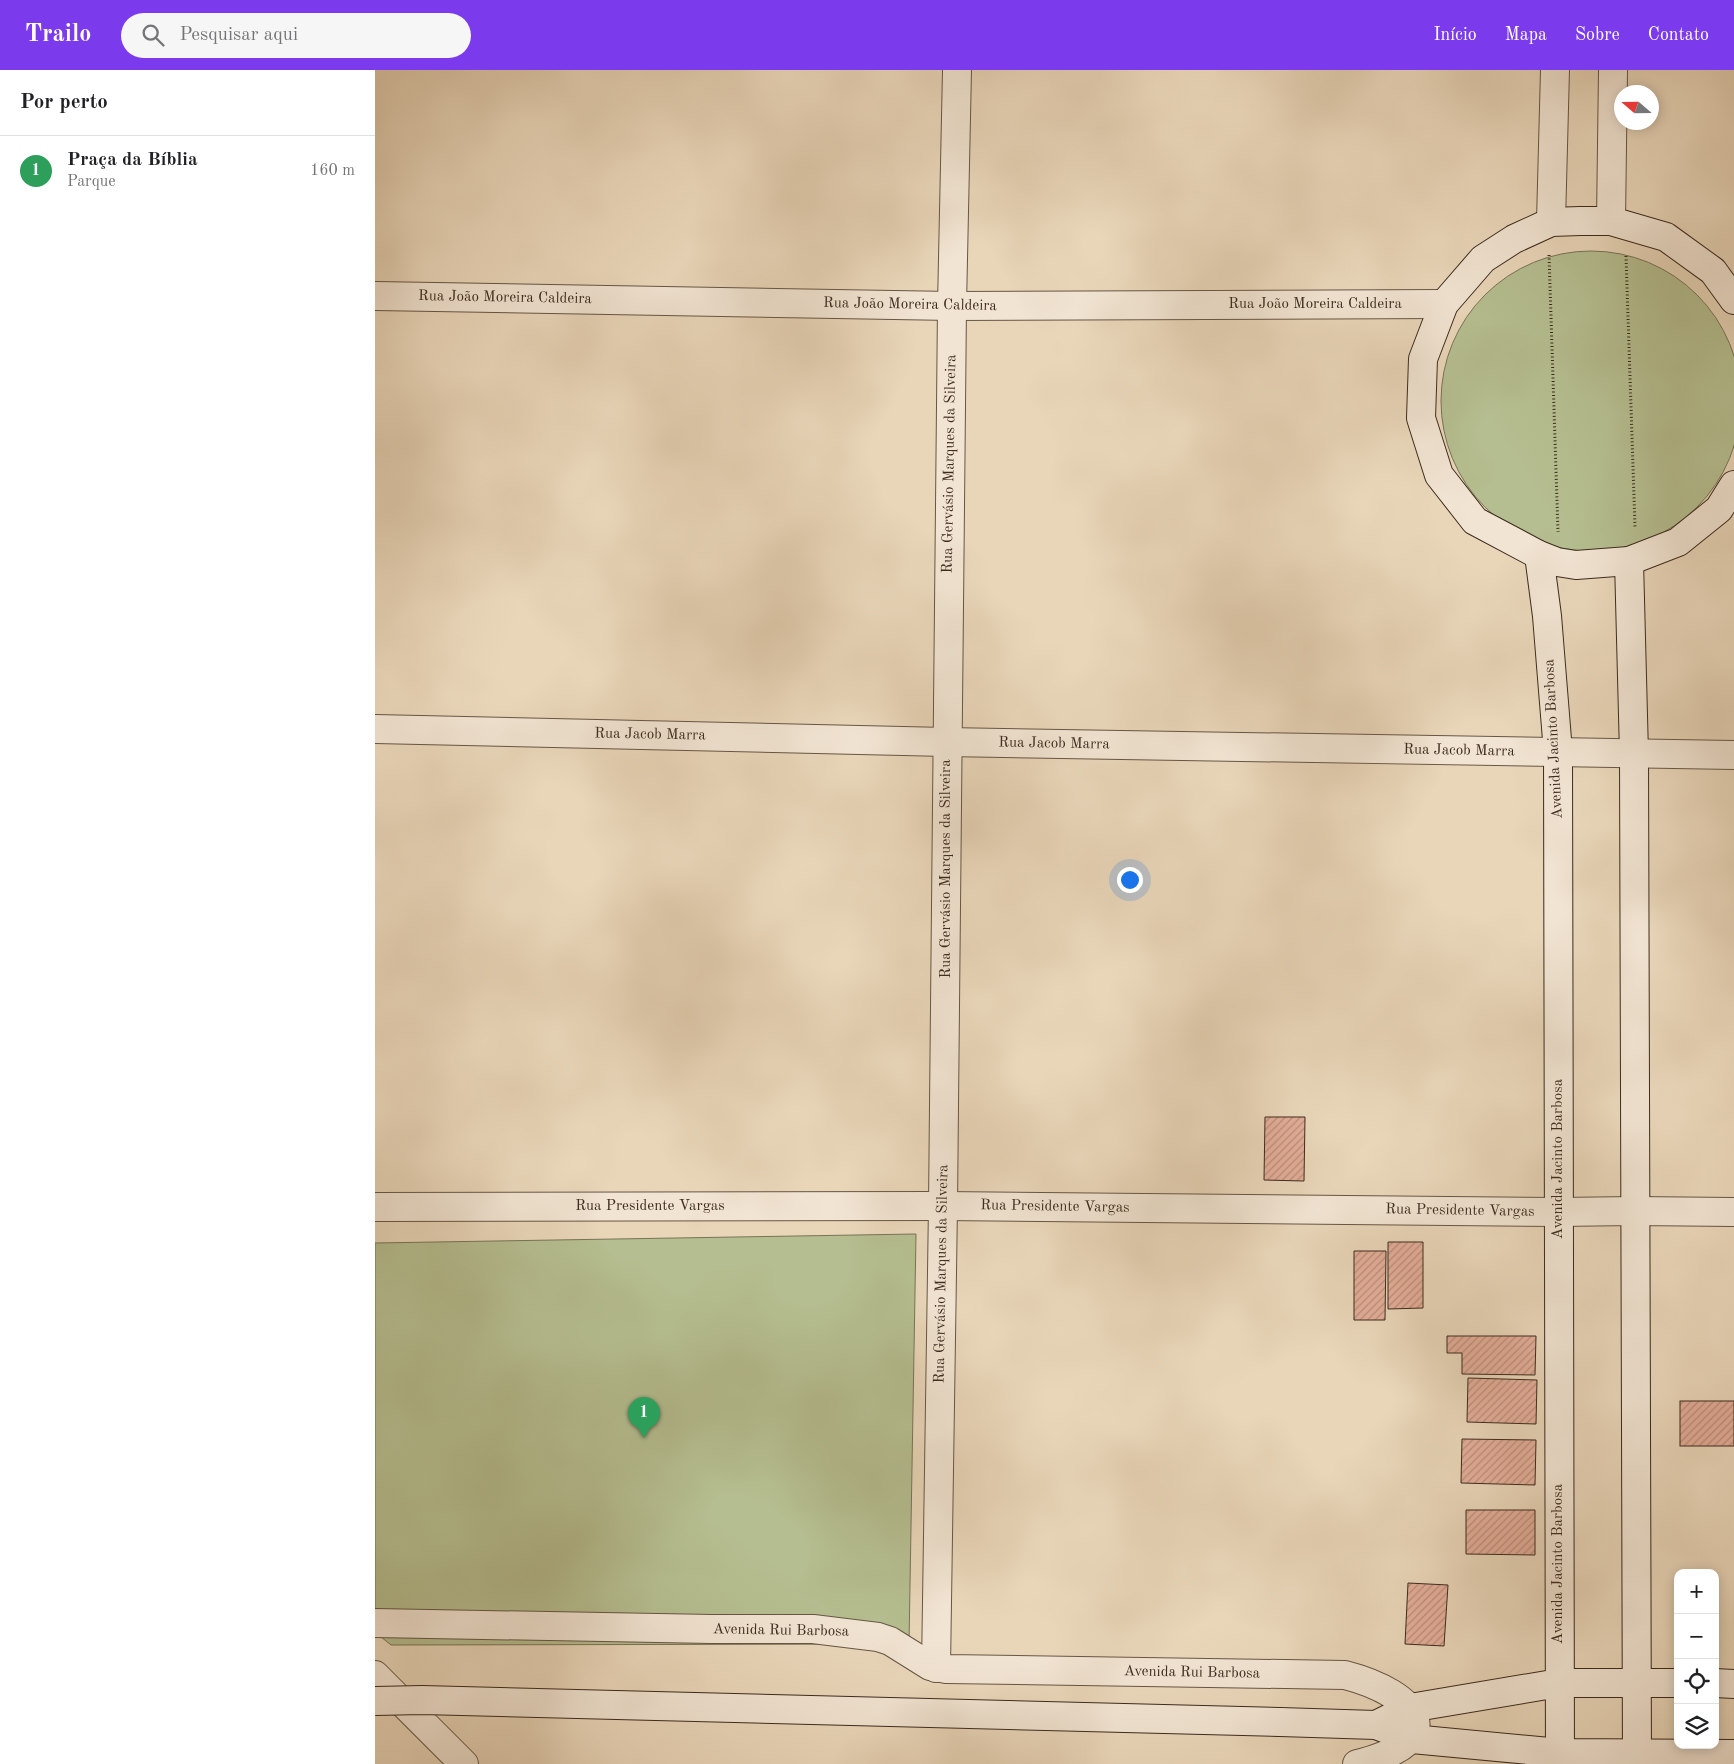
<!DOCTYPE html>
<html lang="pt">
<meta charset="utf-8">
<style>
body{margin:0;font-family:"Old Standard TT",serif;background:#f6f6f6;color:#202124}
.controls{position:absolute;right:15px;bottom:15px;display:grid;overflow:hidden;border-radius:10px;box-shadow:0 2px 12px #0003}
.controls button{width:45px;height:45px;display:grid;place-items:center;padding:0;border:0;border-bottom:1px solid #e0e0e0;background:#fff;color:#202124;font:25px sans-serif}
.compass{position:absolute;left:1239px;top:15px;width:45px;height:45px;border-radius:50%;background:#fff;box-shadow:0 2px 12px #0003;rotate:290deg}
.you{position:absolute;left:754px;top:809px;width:18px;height:18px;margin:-12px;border:4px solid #fff;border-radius:50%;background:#1a73e8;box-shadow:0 0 0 8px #1a73e833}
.badge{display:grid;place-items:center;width:32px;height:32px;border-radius:50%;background:#7c3aed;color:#fff;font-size:16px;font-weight:700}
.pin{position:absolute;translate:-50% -41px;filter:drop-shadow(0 1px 2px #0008)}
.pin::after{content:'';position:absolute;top:26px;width:18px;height:15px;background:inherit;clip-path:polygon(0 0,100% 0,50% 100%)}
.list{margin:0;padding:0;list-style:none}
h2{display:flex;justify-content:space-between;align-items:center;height:65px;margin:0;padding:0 20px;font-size:21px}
h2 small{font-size:16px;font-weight:400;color:#757577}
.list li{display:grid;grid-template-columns:32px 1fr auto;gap:15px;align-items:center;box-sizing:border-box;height:70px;padding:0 20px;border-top:1px solid #e0e0e0}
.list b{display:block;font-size:19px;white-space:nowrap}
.list p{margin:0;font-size:16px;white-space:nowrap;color:#757577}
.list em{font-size:16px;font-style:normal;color:#757577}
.icon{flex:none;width:28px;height:28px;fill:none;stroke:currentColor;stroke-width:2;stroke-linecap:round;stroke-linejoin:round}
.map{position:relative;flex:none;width:1359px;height:1694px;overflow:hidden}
header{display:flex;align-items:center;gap:30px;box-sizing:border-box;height:70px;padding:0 25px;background:#7c3aed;color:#fff}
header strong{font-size:24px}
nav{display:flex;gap:28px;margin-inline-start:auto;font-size:18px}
.search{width:350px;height:45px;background:#f6f6f6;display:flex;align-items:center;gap:12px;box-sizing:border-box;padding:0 18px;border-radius:28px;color:#757577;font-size:19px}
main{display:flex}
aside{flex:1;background:#fff}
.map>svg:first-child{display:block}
.green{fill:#b5be90;stroke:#787457}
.building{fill:url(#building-hatch);stroke:#3c2b1e}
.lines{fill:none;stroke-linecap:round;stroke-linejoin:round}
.minor-casing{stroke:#675645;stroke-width:30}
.tertiary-casing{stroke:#675645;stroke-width:30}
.secondary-casing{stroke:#3c2b1e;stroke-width:30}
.path{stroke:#3c2b1e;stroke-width:3;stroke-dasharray:1 2.5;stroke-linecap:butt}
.minor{stroke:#f1e4d2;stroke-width:28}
.tertiary{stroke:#f1e4d2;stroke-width:28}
.secondary{stroke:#f1e4d2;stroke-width:28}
.secondary-bridge-casing{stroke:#3c2b1e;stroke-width:30;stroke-linecap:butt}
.secondary-bridge{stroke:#f1e4d2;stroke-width:28}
.labels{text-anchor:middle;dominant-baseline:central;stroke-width:4;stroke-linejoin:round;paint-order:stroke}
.street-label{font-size:15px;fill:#3c2b1e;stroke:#f1e4d2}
</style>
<header>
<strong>Trailo</strong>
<div class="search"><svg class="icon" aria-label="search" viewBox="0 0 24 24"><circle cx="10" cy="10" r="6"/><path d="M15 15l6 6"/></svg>Pesquisar aqui</div>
<nav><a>Início</a><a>Mapa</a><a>Sobre</a><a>Contato</a></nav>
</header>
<main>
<aside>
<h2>Por perto<small></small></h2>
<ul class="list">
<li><span class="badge" style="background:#2e9e5b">1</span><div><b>Praça da Bíblia</b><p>Parque</p></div><em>160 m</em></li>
</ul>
</aside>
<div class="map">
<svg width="1359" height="1694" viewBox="0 0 1359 1694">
<defs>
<pattern id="building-hatch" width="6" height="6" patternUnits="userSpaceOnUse" patternTransform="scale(1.25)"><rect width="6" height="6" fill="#e4ae99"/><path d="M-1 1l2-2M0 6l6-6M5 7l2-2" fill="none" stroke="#ba8e7c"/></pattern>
</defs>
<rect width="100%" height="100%" fill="#e9d6b9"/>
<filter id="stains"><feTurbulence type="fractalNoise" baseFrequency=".004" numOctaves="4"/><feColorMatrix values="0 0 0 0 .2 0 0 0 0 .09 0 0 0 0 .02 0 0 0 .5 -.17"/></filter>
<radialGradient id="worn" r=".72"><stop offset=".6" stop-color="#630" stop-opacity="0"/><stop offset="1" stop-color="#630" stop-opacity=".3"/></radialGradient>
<g class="green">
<circle cx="1216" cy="331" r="150"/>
<path d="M541,1164L534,1574L16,1575L0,1562V1173Z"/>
</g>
<g class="building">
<path d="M890,1047H930L929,1111L889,1110Z"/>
<path d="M1013,1172H1048V1238L1013,1239Z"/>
<path d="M979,1181H1011L1010,1250H979Z"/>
<path d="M1072,1266H1161L1160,1305L1087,1304V1283H1072Z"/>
<path d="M1093,1308L1162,1310L1161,1354L1092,1352Z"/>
<rect x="1305" y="1331" width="54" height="45"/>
<path d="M1087,1369L1161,1370L1160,1415L1086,1413Z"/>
<path d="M1091,1440H1160V1485L1091,1484Z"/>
<path d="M1033,1513L1073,1515L1069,1576L1030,1574Z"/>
</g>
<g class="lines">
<g class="minor-casing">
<g id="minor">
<path d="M0,226L577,236L1069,234"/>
<path d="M0,659L571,672L1359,685"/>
<path d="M0,1137L568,1136L1183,1142L1259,1141L1359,1142"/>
<path d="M0,1553L337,1559H438L503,1567L515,1571L555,1596L571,1599L970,1605C1043,1624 1078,1670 982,1694"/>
<path d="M561,1598L568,1136L577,236L582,0"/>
<path d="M0,1605L89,1694"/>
</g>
</g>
<g class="tertiary-casing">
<g id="tertiary">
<path d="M1236,151L1238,0"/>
<path d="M1176,152L1180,0"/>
</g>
</g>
<g class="secondary-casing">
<g id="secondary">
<path d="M1359,230L1338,201L1291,167L1236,151H1205L1176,152L1139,169L1108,189L1069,234L1048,289L1046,348L1064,405L1100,451L1164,485L1182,492L1201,495L1254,491L1303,472L1344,439L1359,415"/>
<path d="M1164,485L1172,546L1183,682L1185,1694"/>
<path d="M1254,491L1259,684L1262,1694"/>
<path d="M1340,1613L1359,1614"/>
<path d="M905,1652L1001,1655L1037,1669L1185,1683L1359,1684"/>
<path d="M1001,1655L1035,1638L1184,1613H1303"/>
</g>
</g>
<g class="path">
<path d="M1174,185L1183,462"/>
<path d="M1251,186L1260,457"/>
</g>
<use href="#minor" class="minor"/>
<use href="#tertiary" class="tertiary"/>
<use href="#secondary" class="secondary"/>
<g class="secondary-bridge-casing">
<path id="secondary-bridge" d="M0,1631L47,1630L905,1652"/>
</g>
<use href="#secondary-bridge" class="secondary-bridge"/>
</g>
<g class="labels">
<g class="street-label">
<text transform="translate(130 228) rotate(1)">Rua João Moreira Caldeira</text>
<text x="940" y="234">Rua João Moreira Caldeira</text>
<text transform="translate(535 235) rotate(1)">Rua João Moreira Caldeira</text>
<text transform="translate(575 394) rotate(-89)">Rua Gervásio Marques da Silveira</text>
<text transform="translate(275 665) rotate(1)">Rua Jacob Marra</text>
<text transform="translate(1179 669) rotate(-93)">Avenida Jacinto Barbosa</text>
<text transform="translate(679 674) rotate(1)">Rua Jacob Marra</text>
<text transform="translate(1084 681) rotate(1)">Rua Jacob Marra</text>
<text transform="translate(571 799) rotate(-90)">Rua Gervásio Marques da Silveira</text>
<text transform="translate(1183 1089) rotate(-90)">Avenida Jacinto Barbosa</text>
<text x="275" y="1136">Rua Presidente Vargas</text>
<text transform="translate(680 1137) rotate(1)">Rua Presidente Vargas</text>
<text transform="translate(1085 1141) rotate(1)">Rua Presidente Vargas</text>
<text transform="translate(567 1204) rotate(-89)">Rua Gervásio Marques da Silveira</text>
<text transform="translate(1183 1494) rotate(-90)">Avenida Jacinto Barbosa</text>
<text transform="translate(406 1561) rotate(1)">Avenida Rui Barbosa</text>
<text transform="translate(817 1603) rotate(1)">Avenida Rui Barbosa</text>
</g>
</g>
<rect width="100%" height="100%" filter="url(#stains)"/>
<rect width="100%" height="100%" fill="url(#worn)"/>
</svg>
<div class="controls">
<button>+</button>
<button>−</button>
<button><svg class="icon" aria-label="locate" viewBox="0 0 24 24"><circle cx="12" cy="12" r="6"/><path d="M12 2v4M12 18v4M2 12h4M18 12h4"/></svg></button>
<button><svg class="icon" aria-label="layers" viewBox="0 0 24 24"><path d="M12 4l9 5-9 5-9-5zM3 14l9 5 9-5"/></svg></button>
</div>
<svg class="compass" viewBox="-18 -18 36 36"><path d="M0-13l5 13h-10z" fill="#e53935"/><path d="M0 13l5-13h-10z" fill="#757577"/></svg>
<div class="you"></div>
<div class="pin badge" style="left:269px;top:1368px;background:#2e9e5b">1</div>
</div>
</main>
